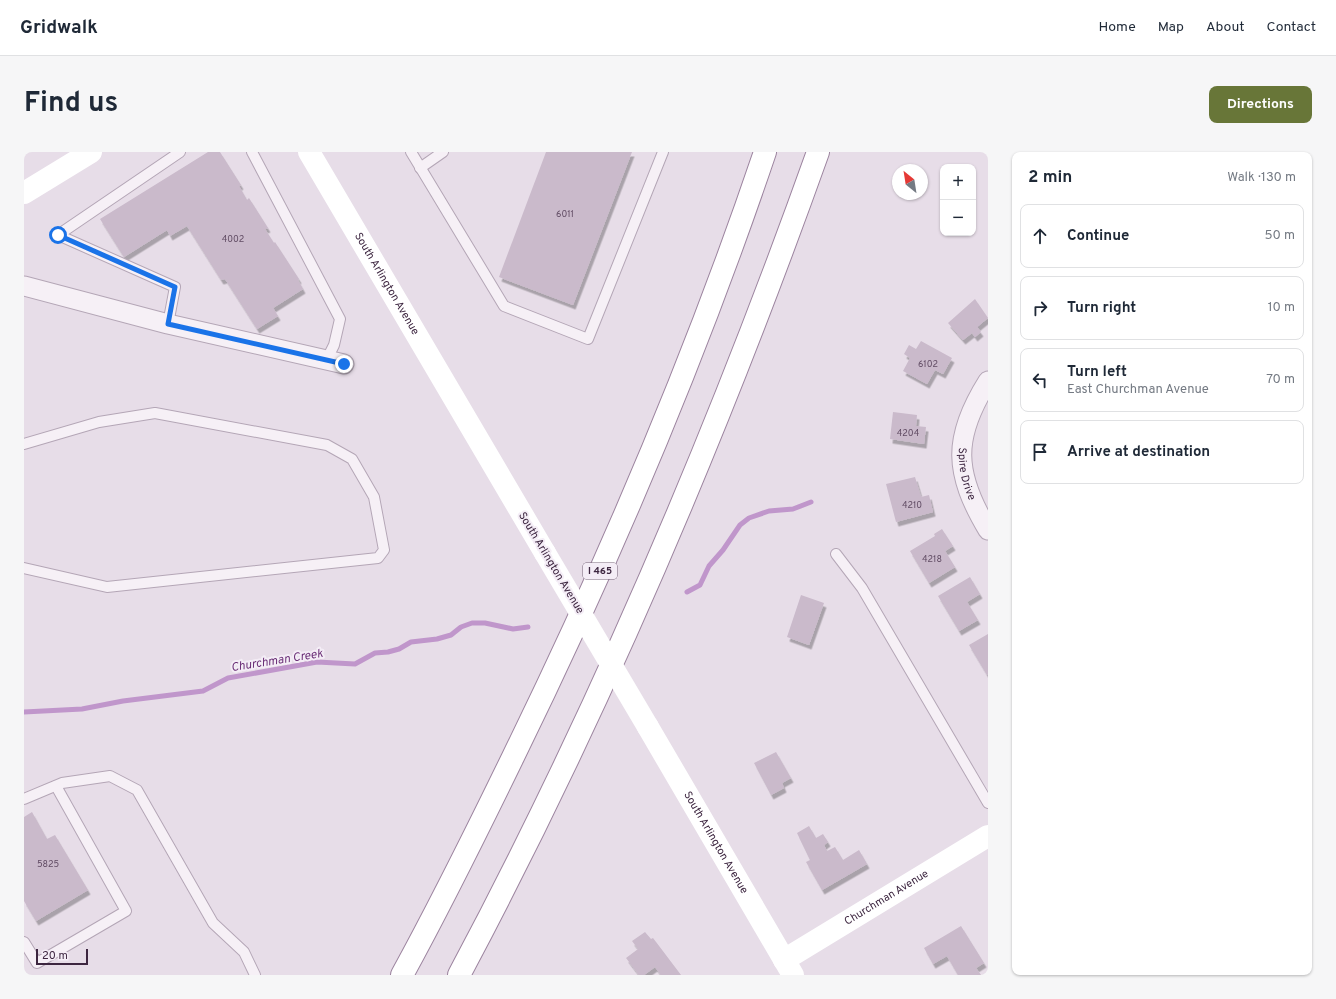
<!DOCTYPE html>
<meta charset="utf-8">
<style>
body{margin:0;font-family:Overpass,sans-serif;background:#f6f6f7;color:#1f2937}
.controls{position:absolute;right:12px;top:12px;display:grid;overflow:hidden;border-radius:8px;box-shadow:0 1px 3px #0004}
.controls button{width:36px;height:36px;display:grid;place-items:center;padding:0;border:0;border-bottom:1px solid #e0e1e3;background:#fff;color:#1f2937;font:20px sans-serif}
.compass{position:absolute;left:868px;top:12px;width:36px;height:36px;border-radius:50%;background:#fff;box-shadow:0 1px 3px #0004;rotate:330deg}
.scale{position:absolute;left:12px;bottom:10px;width:52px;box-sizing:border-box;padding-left:4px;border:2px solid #3d2640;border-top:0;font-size:11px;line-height:14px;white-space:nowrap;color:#3d2640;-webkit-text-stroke:3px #f4edf6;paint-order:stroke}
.stop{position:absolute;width:12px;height:12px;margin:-9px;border:3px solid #1a73e8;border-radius:50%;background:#fff}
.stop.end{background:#1a73e8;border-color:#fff;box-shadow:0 1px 4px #0008}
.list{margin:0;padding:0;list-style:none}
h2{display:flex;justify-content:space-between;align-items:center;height:52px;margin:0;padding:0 16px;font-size:17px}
h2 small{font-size:13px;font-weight:400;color:#747a83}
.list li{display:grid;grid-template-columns:26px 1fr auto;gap:12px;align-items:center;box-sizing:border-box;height:64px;margin:0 8px 8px;padding:0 8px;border:1px solid #e0e1e3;border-radius:8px}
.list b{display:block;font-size:15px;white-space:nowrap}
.list p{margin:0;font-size:13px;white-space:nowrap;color:#747a83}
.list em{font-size:13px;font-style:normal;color:#747a83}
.icon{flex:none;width:22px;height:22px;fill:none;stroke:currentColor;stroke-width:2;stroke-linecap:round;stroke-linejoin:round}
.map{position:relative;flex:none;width:964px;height:823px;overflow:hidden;border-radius:8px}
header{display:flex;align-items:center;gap:24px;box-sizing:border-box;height:56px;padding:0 20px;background:#fff;border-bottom:1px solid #e0e1e3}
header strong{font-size:19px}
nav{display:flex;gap:22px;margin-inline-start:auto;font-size:14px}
.intro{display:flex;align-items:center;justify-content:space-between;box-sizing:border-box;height:96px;padding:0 24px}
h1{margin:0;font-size:28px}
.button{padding:10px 18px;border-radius:8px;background:#687638;color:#fff;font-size:14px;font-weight:700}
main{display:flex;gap:24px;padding:0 24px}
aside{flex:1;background:#fff;border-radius:8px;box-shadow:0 1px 3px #0004}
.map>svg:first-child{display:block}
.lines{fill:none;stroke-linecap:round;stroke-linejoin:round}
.stream{stroke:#c096cb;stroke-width:5}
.building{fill:#cabacb;filter:url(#shadow)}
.lane-casing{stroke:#b4a6b6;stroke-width:12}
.street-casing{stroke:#b4a6b6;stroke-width:21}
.highway-casing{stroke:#9c849f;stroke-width:24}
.lane{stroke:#f6f0f6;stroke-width:10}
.street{stroke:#f6f0f6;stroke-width:19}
.secondary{stroke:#fff;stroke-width:22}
.highway{stroke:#fff;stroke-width:22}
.secondary-bridge{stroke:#fff;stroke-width:22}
.route{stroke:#1a73e8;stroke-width:5}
.labels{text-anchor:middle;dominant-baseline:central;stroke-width:4;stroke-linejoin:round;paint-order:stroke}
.number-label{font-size:9px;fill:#604b63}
.shield{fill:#f4edf6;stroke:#746277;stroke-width:1}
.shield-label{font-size:10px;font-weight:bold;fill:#3d2640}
.street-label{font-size:11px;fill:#3d2640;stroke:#f4edf6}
.water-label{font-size:12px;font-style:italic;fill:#6a2e76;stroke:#f4edf6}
</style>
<header>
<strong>Gridwalk</strong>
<nav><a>Home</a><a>Map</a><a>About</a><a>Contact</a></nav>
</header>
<div class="intro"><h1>Find us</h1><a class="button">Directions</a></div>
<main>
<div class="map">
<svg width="964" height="823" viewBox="0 0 964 823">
<defs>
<filter id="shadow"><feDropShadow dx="2.5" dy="4.5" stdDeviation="0" flood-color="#0004"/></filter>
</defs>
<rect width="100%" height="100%" fill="#e7dde8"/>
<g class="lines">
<g class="stream">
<path d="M663,440L676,433L685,414L699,398L716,373L725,366L745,359L769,357L787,350"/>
<path d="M0,560L58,557L99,549L179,539L204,526L271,514L293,510L331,512L351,501L364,500L375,497L387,490L413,487L427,483L437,475L448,471H461L489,477L504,475"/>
</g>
</g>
<g class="building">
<path d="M184,0H196L217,33L215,34L223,48L225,46L244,76L241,77L250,91L251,90L275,127L274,128L279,137L249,156L254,164L233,177L201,127L197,128L163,74L146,84L143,78L100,105L76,67Z"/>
<path d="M522,0H608L549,153L475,125Z"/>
<path d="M951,147L964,166L953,175L957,180L951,185L948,181L939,188L924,171Z"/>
<path d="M897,189L928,206L919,222L911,218L903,232L879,219L886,206L880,202L885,193L892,197Z"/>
<path d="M869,260L893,263L892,274L902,275L900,292L866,287Z"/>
<path d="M891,325L897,345L905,343L909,360L872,370L862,332Z"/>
<path d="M918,377L929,394L921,399L931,415L905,431L886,399L911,384L910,382Z"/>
<path d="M946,425L956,442L943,450L954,468L935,479L914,444Z"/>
<path d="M777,443L800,451L785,493L763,485Z"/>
<path d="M964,482V522L963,523L945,493Z"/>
<path d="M752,600L767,626L758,631L760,636L747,643L730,611Z"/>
<path d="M8,660L23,687L31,683L64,738L12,769L0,749V665Z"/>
<path d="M785,674L792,686L799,682L804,690L800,693L803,699L811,695L819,708L835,698L843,712L798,738L782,710L786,708L773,681Z"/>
<path d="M937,774L960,811L952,816L957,823H934L923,804L909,812L900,796Z"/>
<path d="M621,780L627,787L629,786L657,823H637L631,815L620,823H615L602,806L614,797L608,789Z"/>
</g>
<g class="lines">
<g class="lane-casing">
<g id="lane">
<path d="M228,0L316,167L310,193L303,207"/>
<path d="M387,0L480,154L564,187L639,0"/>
<path d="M396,16L419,0"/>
<path d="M144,172L151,135L34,83L156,0"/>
<path d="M0,292L75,270L131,261L303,293L328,307L350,345L360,398L354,406L83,435L0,416"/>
<path d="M812,402L838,436L964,651"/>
<path d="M0,647L38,631L86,624L113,638L189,771L220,800L231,823"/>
<path d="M0,790L13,811L102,759L32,634"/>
</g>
</g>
<g class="street-casing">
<g id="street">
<path d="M0,134L144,172L320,212"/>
<path id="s1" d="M964,229C928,286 930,321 964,378"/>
</g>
</g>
<g class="highway-casing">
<g id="highway">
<path d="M378,823C417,752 453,679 489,605C585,409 671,207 741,0"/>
<path d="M435,823C576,558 693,283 794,0"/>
</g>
</g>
<use href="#lane" class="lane"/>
<use href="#street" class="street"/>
<g class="secondary">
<path id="s2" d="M285,0L521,401"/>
<path d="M0,41L67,0"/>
<path id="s3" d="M624,575L769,823"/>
<path id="s4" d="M760,808L964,684"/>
</g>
<use href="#highway" class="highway"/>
<path class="secondary-bridge" d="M521,401L624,575"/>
</g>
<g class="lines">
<path class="route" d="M34,83L151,135L144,172L320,212"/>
</g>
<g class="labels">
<g class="number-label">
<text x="541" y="62">6011</text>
<text x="209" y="87">4002</text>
<text x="904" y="212">6102</text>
<text x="884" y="281">4204</text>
<text x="888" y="353">4210</text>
<text x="908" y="407">4218</text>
<text x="24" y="712">5825</text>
</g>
<rect class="shield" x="559" y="411" width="34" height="16" rx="3"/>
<g class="shield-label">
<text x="576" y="419">I 465</text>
</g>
<g class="street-label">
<text stroke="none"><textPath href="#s2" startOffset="153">South Arlington Avenue</textPath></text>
<text stroke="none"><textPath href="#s1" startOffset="99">Spire Drive</textPath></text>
<text transform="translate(527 411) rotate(59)">South Arlington Avenue</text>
<text stroke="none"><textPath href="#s3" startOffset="134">South Arlington Avenue</textPath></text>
<text stroke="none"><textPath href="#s4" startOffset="120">Churchman Avenue</textPath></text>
</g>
<g class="water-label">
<text transform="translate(253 509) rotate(-9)">Churchman Creek</text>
</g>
</g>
</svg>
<div class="controls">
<button>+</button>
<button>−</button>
</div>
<svg class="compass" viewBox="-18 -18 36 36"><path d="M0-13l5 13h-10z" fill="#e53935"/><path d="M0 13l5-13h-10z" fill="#747a83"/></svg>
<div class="scale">20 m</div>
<div class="stop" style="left:34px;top:83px"></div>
<div class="stop end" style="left:320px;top:212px"></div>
</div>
<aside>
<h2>2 min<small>Walk · 130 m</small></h2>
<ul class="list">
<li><svg class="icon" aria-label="ahead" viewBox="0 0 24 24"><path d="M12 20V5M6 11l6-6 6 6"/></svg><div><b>Continue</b></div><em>50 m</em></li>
<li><svg class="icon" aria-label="right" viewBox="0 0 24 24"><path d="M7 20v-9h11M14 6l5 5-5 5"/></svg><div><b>Turn right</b></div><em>10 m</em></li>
<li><svg class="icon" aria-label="left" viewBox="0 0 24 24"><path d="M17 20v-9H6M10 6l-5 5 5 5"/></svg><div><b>Turn left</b><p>East Churchman Avenue</p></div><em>70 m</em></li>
<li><svg class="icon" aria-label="arrive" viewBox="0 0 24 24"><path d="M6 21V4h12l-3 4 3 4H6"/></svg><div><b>Arrive at destination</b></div></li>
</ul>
</aside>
</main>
